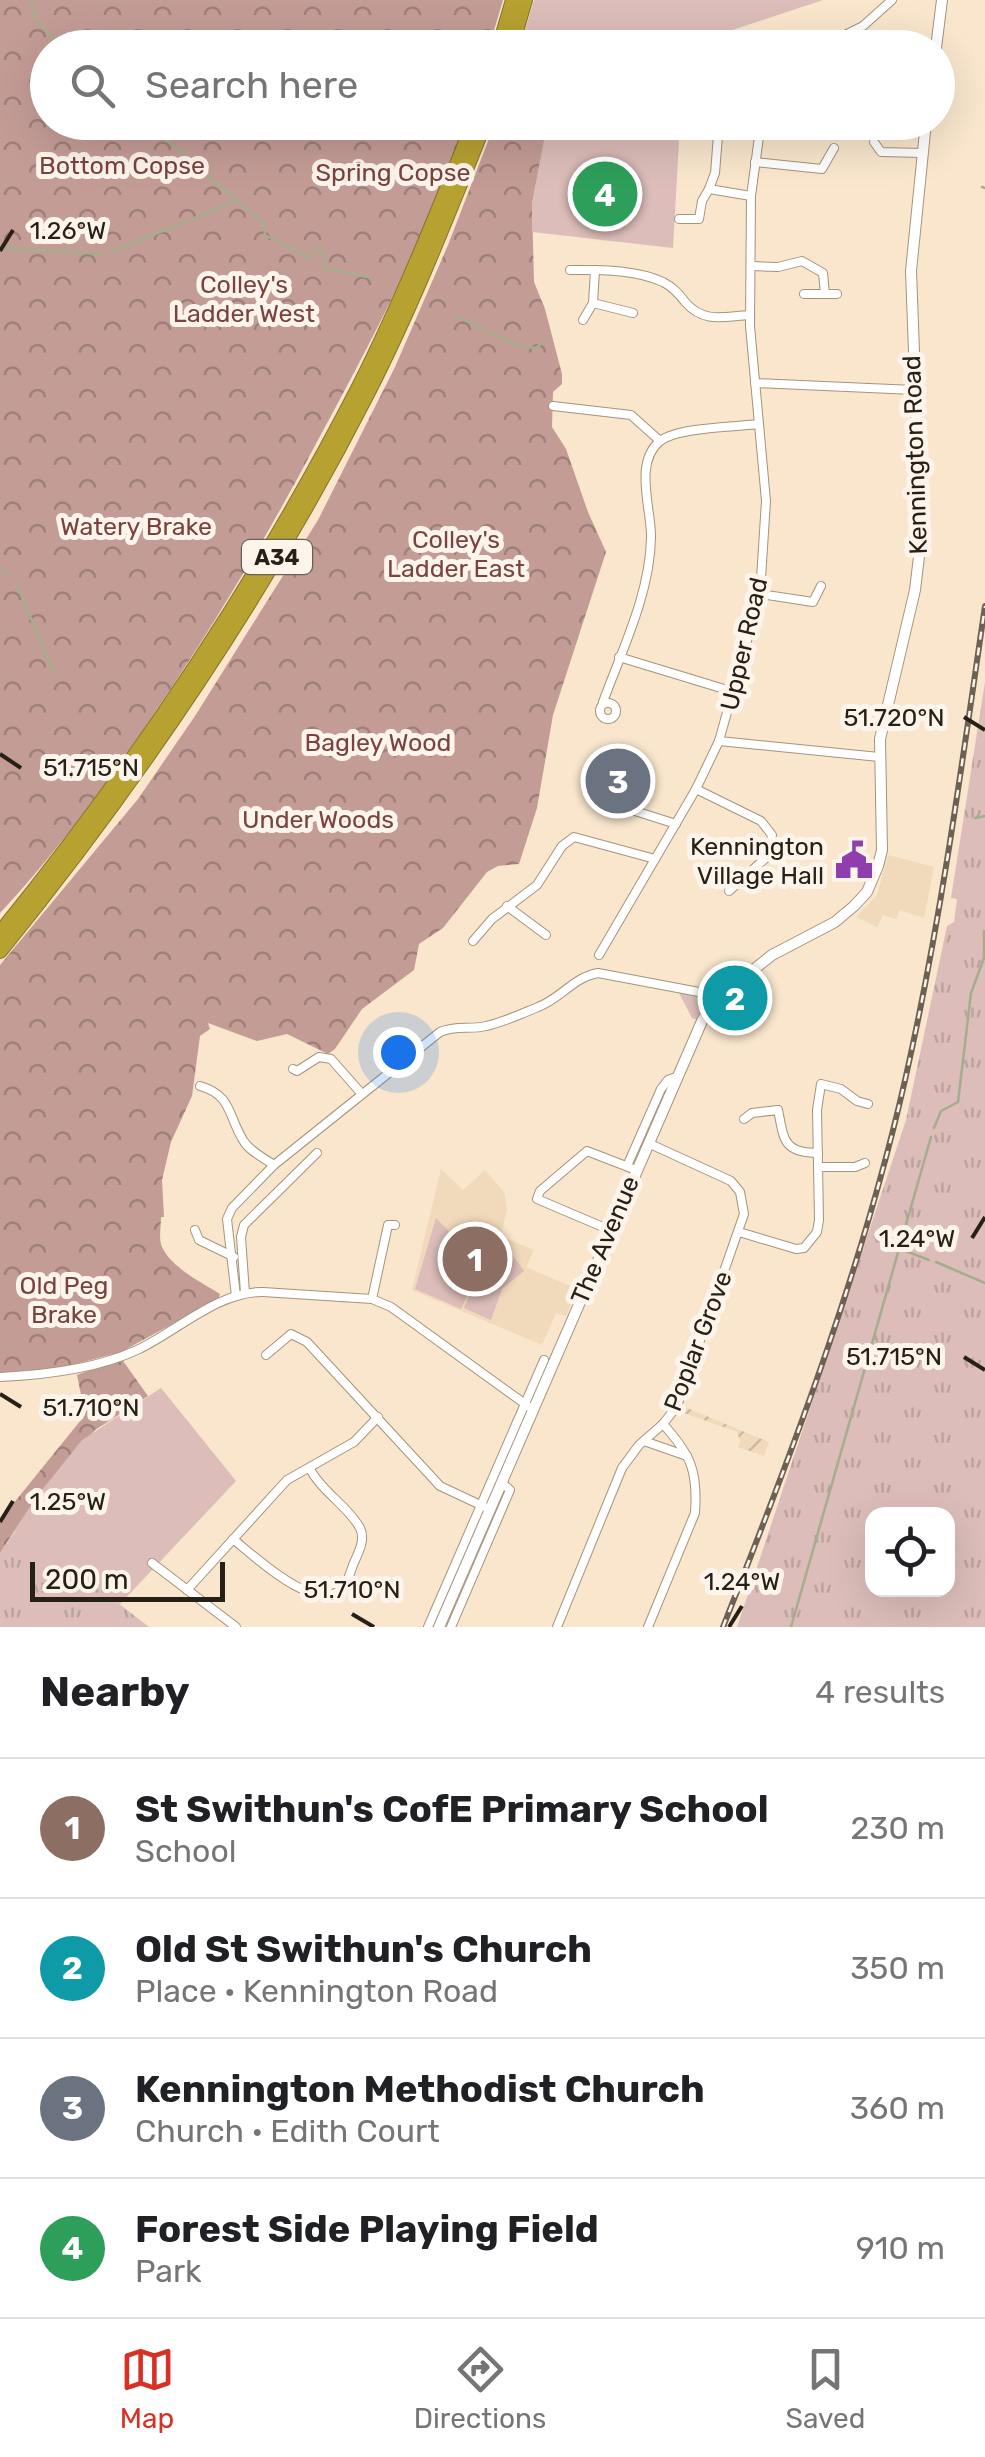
<!DOCTYPE html>
<meta charset="utf-8">
<style>
body{margin:0;font-family:Rubik,sans-serif;background:#f2f2f2;color:#202124}
.controls{position:absolute;right:30px;bottom:30px;display:grid;overflow:hidden;border-radius:20px;box-shadow:0 10px 40px #0002}
.controls button{width:90px;height:90px;display:grid;place-items:center;padding:0;border:0;border-bottom:2px solid #e0e0e0;background:#fff;color:#202124;font:50px sans-serif}
.scale{position:absolute;left:30px;bottom:25px;width:195px;box-sizing:border-box;padding-left:10px;border:5px solid #272017;border-top:0;font-size:28px;line-height:35px;white-space:nowrap;color:#272017;-webkit-text-stroke:8px #fdf5eb;paint-order:stroke}
.you{position:absolute;left:398px;top:1052px;width:35px;height:35px;margin:-25px;border:8px solid #fff;border-radius:50%;background:#1a73e8;box-shadow:0 0 0 15px #1a73e833}
.badge{display:grid;place-items:center;width:65px;height:65px;border-radius:50%;background:#d93025;color:#fff;font-size:32px;font-weight:700}
.pin{position:absolute;translate:-50% -50%;border:5px solid #fff;box-shadow:0 2px 10px #0006}
.list{margin:0;padding:0;list-style:none}
h2{display:flex;justify-content:space-between;align-items:center;height:130px;margin:0;padding:0 40px;font-size:42px}
h2 small{font-size:32px;font-weight:400;color:#757577}
.list li{display:grid;grid-template-columns:65px 1fr auto;gap:30px;align-items:center;box-sizing:border-box;height:140px;padding:0 40px;border-top:2px solid #e0e0e0}
.list b{display:block;font-size:38px;white-space:nowrap}
.list p{margin:0;font-size:32px;white-space:nowrap;color:#757577}
.list em{font-size:32px;font-style:normal;color:#757577}
.icon{flex:none;width:55px;height:55px;fill:none;stroke:currentColor;stroke-width:2;stroke-linecap:round;stroke-linejoin:round}
.map{position:relative;flex:none;width:985px;height:1627px;overflow:hidden}
.search{position:absolute;background:#fff;box-shadow:0 10px 40px #0002;left:30px;right:30px;top:30px;height:110px;display:flex;align-items:center;gap:25px;box-sizing:border-box;padding:0 35px;border-radius:55px;color:#757577;font-size:38px}
.sheet{height:690px;background:#fff}
nav{display:flex;justify-content:space-around;align-items:center;box-sizing:border-box;height:140px;border-top:2px solid #e0e0e0;background:#fff;font-size:28px;color:#757577}
nav a{display:grid;justify-items:center;gap:5px}
nav .on{color:#d93025}
.map>svg:first-child{display:block}
.built{fill:#f1d9bb}
.industrial{fill:url(#industrial-furrows)}
.grass{fill:url(#grass-tufts);fill-rule:evenodd}
.forest{fill:url(#forest-crowns)}
.green{fill:#dcbdb9}
.lines{fill:none;stroke-linecap:round;stroke-linejoin:round}
.stream{stroke:#a4ae8c;stroke-width:2.5}
.street-casing{stroke:#a5937c;stroke-width:10}
.secondary-casing{stroke:#a5937c;stroke-width:12}
.highway-casing{stroke:#857428;stroke-width:16}
.street{stroke:#fff;stroke-width:8}
.secondary{stroke:#fff;stroke-width:10}
.highway{stroke:#b7a131;stroke-width:14}
.rail-casing{stroke:#6c6153;stroke-width:6}
.rail{stroke:#fdf5eb;stroke-width:2.5;stroke-dasharray:8;stroke-linecap:butt}
.ticks{fill:none;stroke:#272017;stroke-width:4}
.labels{text-anchor:middle;dominant-baseline:central;stroke-width:10;stroke-linejoin:round;paint-order:stroke}
.shield{fill:#fdf5eb;stroke:#676057;stroke-width:2.5}
.shield-label{font-size:22px;font-weight:bold;fill:#272017}
.park-label{font-size:25px;fill:#7b433d;stroke:#fdf5eb}
.street-label{font-size:25px;fill:#272017;stroke:#fdf5eb}
.poi-label{font-size:25px;fill:#272017;stroke:#fdf5eb;text-anchor:end}
.ticks-label{font-size:25px;text-anchor:middle;fill:#272017;stroke:#fdf5eb;stroke-width:10;stroke-linejoin:round;paint-order:stroke}
</style>
<div class="map">
<svg width="985" height="1627" viewBox="0 0 985 1627">
<defs>
<pattern id="industrial-furrows" width="10" height="10" patternUnits="userSpaceOnUse" patternTransform="scale(2.5)"><rect width="10" height="10" fill="#f1d9bb"/><path d="M-1 1l2-2M0 10L10 0M9 11l2-2" fill="none" stroke="#cfbaa0"/></pattern>
<pattern id="grass-tufts" width="24" height="20" patternUnits="userSpaceOnUse" patternTransform="scale(2.5)"><rect width="24" height="20" fill="#dcbdb9"/><path d="M3 7l-1-3M5 7V3M7 7l1-3M15 17l-1-3M17 17v-4M19 17l1-3" fill="none" stroke="#bda29e"/></pattern>
<pattern id="forest-crowns" width="20" height="18" patternUnits="userSpaceOnUse" patternTransform="scale(2.5)"><rect width="20" height="18" fill="#c49c96"/><path d="M2 6a3 3 0 1 1 6 0M12 15a3 3 0 1 1 6 0" fill="none" stroke="#9f7f79"/></pattern>
</defs>
<rect width="100%" height="100%" fill="#f9e6cd"/>
<g class="built">
<path d="M888,855L934,867L924,918L899,910L896,919L883,915L877,927L856,917L877,895Z"/>
<path d="M441,1169L463,1190L485,1170L504,1192L507,1210L501,1236L534,1250L526,1267L577,1289L566,1316L556,1313L542,1345L412,1290Z"/>
</g>
<path class="industrial" d="M685,1407L769,1442L764,1456L738,1447L740,1441L737,1432L684,1413Z"/>
<g class="grass">
<path d="M985,682V1627H737L906,1120L947,926L954,922L957,899L951,898ZM872,1514H948V1590H872Z"/>
<path d="M678,991L698,995L706,1000L698,1020L692,1018Z"/>
<path d="M16,1530L81,1574L149,1627H0V1553Z"/>
</g>
<g class="forest">
<path d="M0,0H503L489,47L48,48V122L465,123C429,233 373,338 318,440C266,539 208,635 145,727C100,792 54,856 0,913Z"/>
<path d="M495,123H567L546,133L532,204L534,282L545,309L562,374V384L553,392L552,427L566,449L588,512L606,552L553,715L537,808L519,864L498,866L487,872L443,928L419,944L414,970L362,1009L335,1049L328,1054L287,1034L257,1041L208,1023L210,1029L200,1036L192,1096L171,1142L162,1180L164,1217H161C161,1227 158,1241 163,1249C174,1269 201,1282 220,1294L218,1299L121,1352L60,1368L0,1373V965L138,799L195,716L318,520L395,367L448,245Z"/>
<path d="M121,1358L148,1396L95,1430L38,1495L0,1553V1520L85,1415L77,1375Z"/>
</g>
<g class="green">
<path d="M534,0H823L681,47H520Z"/>
<path d="M515,123H680L673,248L532,232V204L545,135Z"/>
<path d="M436,1218L457,1240C500,1239 499,1236 524,1271L502,1289L491,1320L464,1308L476,1278L461,1309L415,1289Z"/>
<path d="M161,1388L236,1481L120,1604L15,1530L38,1495L82,1440Z"/>
</g>
<g class="lines">
<g class="stream">
<path d="M31,0L38,23L65,48"/>
<path d="M160,122L166,139L201,170"/>
<path d="M208,176L264,223L265,235L309,258L320,248L326,257L324,268L372,278"/>
<path d="M982,187L985,188"/>
<path d="M0,248L101,254"/>
<path d="M111,252L234,202"/>
<path d="M454,315L518,346L536,348L544,341"/>
<path d="M0,568L9,574"/>
<path d="M16,583L54,673"/>
<path d="M975,818L985,816"/>
<path d="M934,1128L941,1111L958,1102L971,993L984,958V931"/>
<path d="M898,1248L929,1260"/>
<path d="M936,1262L985,1283"/>
<path d="M791,1627L931,1137"/>
</g>
<g class="street-casing">
<g id="street">
<path d="M819,48L863,26L892,0"/>
<path d="M874,142L881,152L922,153"/>
<path d="M755,162L822,169L834,148"/>
<path d="M709,189L715,173L719,123"/>
<path d="M679,219H699L702,201L709,189L751,196"/>
<path d="M752,266L778,267L802,261L823,273L825,294"/>
<path d="M570,270C600,270 635,269 663,282C673,287 679,294 686,303C705,324 725,316 750,315"/>
<path d="M804,294H837"/>
<path d="M593,303L633,313"/>
<path d="M583,320L593,303L595,270"/>
<path d="M755,383L914,390"/>
<path d="M553,406L631,415L660,441"/>
<path d="M760,594L813,602L821,586"/>
<path d="M619,657L734,692"/>
<path d="M603,702C622,650 650,594 651,538C652,510 633,463 660,441C678,427 735,427 759,424"/>
<circle cx="608" cy="711" r="8"/>
<path d="M719,741L879,757"/>
<path d="M696,789L761,821L772,835L768,856L729,891"/>
<path d="M590,791L635,811L676,824"/>
<path d="M507,906L546,935"/>
<path d="M473,941L492,919L537,885L562,846L574,837L655,859"/>
<path d="M599,955L696,789L719,741L760,594L766,501L750,326L751,196L761,122"/>
<path d="M293,1069L297,1071L319,1057L331,1059L361,1093"/>
<path d="M200,1086C232,1095 228,1116 243,1140C249,1151 264,1158 274,1165"/>
<path d="M744,1119L752,1113L778,1110C784,1138 782,1153 818,1153"/>
<path d="M627,1166L661,1089L668,1080L676,1077"/>
<path d="M819,1167H855L865,1163"/>
<path d="M195,1230L199,1240L234,1257"/>
<path d="M610,1230L537,1199L540,1191L587,1151L636,1170"/>
<path d="M739,1232L796,1249L804,1248L817,1232L819,1220L817,1110L821,1084L841,1089L857,1101L868,1104"/>
<path d="M245,1293L241,1237L244,1225L317,1153"/>
<path d="M236,1296L227,1219L232,1208L274,1165L440,1032C456,1025 470,1030 486,1026C504,1022 521,1014 538,1007C560,999 574,977 598,973L699,992L714,1001"/>
<path d="M372,1299L388,1225H395"/>
<path d="M266,1355L291,1334L307,1342L440,1486L489,1509"/>
<path d="M0,1377C44,1375 96,1369 137,1350C176,1332 218,1291 263,1292L372,1299L391,1307L532,1409"/>
<path d="M644,1441L687,1456"/>
<path d="M233,1539C253,1555 320,1619 344,1586C348,1581 351,1571 353,1565C358,1553 366,1540 360,1528C348,1506 322,1492 310,1469"/>
<path d="M152,1563L236,1627"/>
<path d="M187,1590L287,1480L354,1442L378,1417"/>
<path d="M428,1627L544,1360"/>
<path d="M451,1627L510,1490L501,1482"/>
<path d="M557,1627L622,1468L639,1445L663,1424L677,1406L744,1214L740,1192L731,1181L648,1143"/>
<path d="M648,1627L695,1513C698,1471 691,1455 663,1424"/>
</g>
</g>
<g class="secondary-casing">
<g id="secondary">
<path d="M936,48L942,0"/>
<path d="M439,1627L702,1021L714,1001L772,955L835,922L854,906L867,892L878,866L882,850L880,739L915,590L921,540L911,271L926,122"/>
</g>
</g>
<g class="highway-casing">
<g id="highway">
<path d="M499,48L513,0"/>
<path d="M511,48L525,0"/>
<path d="M0,933C138,763 259,582 359,387C402,301 438,212 474,122"/>
<path d="M0,951C141,777 265,594 367,394C412,306 448,214 485,122"/>
</g>
</g>
<use href="#street" class="street"/>
<use href="#secondary" class="secondary"/>
<use href="#highway" class="highway"/>
<g class="rail-casing">
<path id="rail" d="M723,1627C797,1440 869,1251 911,1053C943,906 963,756 985,606"/>
</g>
<use href="#rail" class="rail"/>
</g>
<path class="ticks" d="M0,251L13,230M964,717L985,730M0,754L21,768M972,1238L985,1217M964,1357L985,1370M0,1394L21,1407M0,1522L13,1501M352,1614L374,1627M729,1627L742,1606"/>
<defs>
<g id="civic-bare" transform="scale(3)"><path d="M-.6-6.5H3V-4.5H.6V-3L4-1V1h2V6H-6V1h2V-1L-.6-3ZM-1.2 2.5V6h2.4V2.5Z" fill="#903ead" stroke="#fdf5eb" stroke-width="2.5" paint-order="stroke"/></g>
</defs>
<g fill-rule="evenodd">
<use href="#civic-bare" x="854" y="860"/>
</g>
<g class="labels">
<rect class="shield" x="242" y="540" width="70" height="34" rx="8"/>
<g class="shield-label">
<text x="277" y="557">A34</text>
</g>
<g class="park-label">
<text x="122" y="165">Bottom Copse</text>
<text x="393" y="172">Spring Copse</text>
<text x="244" y="284">Colley's<tspan x="244" dy="29">Ladder West</tspan></text>
<text x="136" y="526">Watery Brake</text>
<text x="456" y="539">Colley's<tspan x="456" dy="29">Ladder East</tspan></text>
<text x="378" y="742">Bagley Wood</text>
<text x="318" y="819">Under Woods</text>
<text x="64" y="1285">Old Peg<tspan x="64" dy="29">Brake</tspan></text>
</g>
<g class="street-label">
<text transform="translate(915 455) rotate(-92)">Kennington Road</text>
<text transform="translate(744 644) rotate(-77)">Upper Road</text>
<text transform="translate(605 1240) rotate(-67)">The Avenue</text>
<text transform="translate(698 1341) rotate(-69)">Poplar Grove</text>
</g>
<g class="poi-label">
<text x="824" y="846">Kennington<tspan x="824" dy="29">Village Hall</tspan></text>
</g>
</g>
<g class="ticks-label">
<text x="68" y="239">1.26°W</text>
<text x="894" y="726">51.720°N</text>
<text x="91" y="776">51.715°N</text>
<text x="917" y="1247">1.24°W</text>
<text x="894" y="1365">51.715°N</text>
<text x="91" y="1416">51.710°N</text>
<text x="68" y="1510">1.25°W</text>
<text x="742" y="1590">1.24°W</text>
<text x="352" y="1598">51.710°N</text>
</g>
</svg>
<div class="controls">
<button><svg class="icon" aria-label="locate" viewBox="0 0 24 24"><circle cx="12" cy="12" r="6"/><path d="M12 2v4M12 18v4M2 12h4M18 12h4"/></svg></button>
</div>
<div class="scale">200 m</div>
<div class="you"></div>
<div class="pin badge" style="left:475px;top:1259px;background:#8d6e63">1</div>
<div class="pin badge" style="left:735px;top:998px;background:#0f9aa8">2</div>
<div class="pin badge" style="left:618px;top:781px;background:#6b7280">3</div>
<div class="pin badge" style="left:605px;top:194px;background:#2e9e5b">4</div>
<div class="search"><svg class="icon" aria-label="search" viewBox="0 0 24 24"><circle cx="10" cy="10" r="6"/><path d="M15 15l6 6"/></svg>Search here</div>
</div>
<section class="sheet">
<h2>Nearby<small>4 results</small></h2>
<ul class="list">
<li><span class="badge" style="background:#8d6e63">1</span><div><b>St Swithun's CofE Primary School</b><p>School</p></div><em>230 m</em></li>
<li><span class="badge" style="background:#0f9aa8">2</span><div><b>Old St Swithun's Church</b><p>Place · Kennington Road</p></div><em>350 m</em></li>
<li><span class="badge" style="background:#6b7280">3</span><div><b>Kennington Methodist Church</b><p>Church · Edith Court</p></div><em>360 m</em></li>
<li><span class="badge" style="background:#2e9e5b">4</span><div><b>Forest Side Playing Field</b><p>Park</p></div><em>910 m</em></li>
</ul>
</section>
<nav>
<a class="on"><svg class="icon" aria-label="map" viewBox="0 0 24 24"><path d="M3 6l6-2 6 2 6-2v14l-6 2-6-2-6 2zM9 4v14M15 6v14"/></svg>Map</a>
<a><svg class="icon" aria-label="directions" viewBox="0 0 24 24"><path d="M12 3l9 9-9 9-9-9zM9 14v-3h6M13 9l2 2-2 2"/></svg>Directions</a>
<a><svg class="icon" aria-label="saved" viewBox="0 0 24 24"><path d="M7 4h10v16l-5-4-5 4z"/></svg>Saved</a>
</nav>
